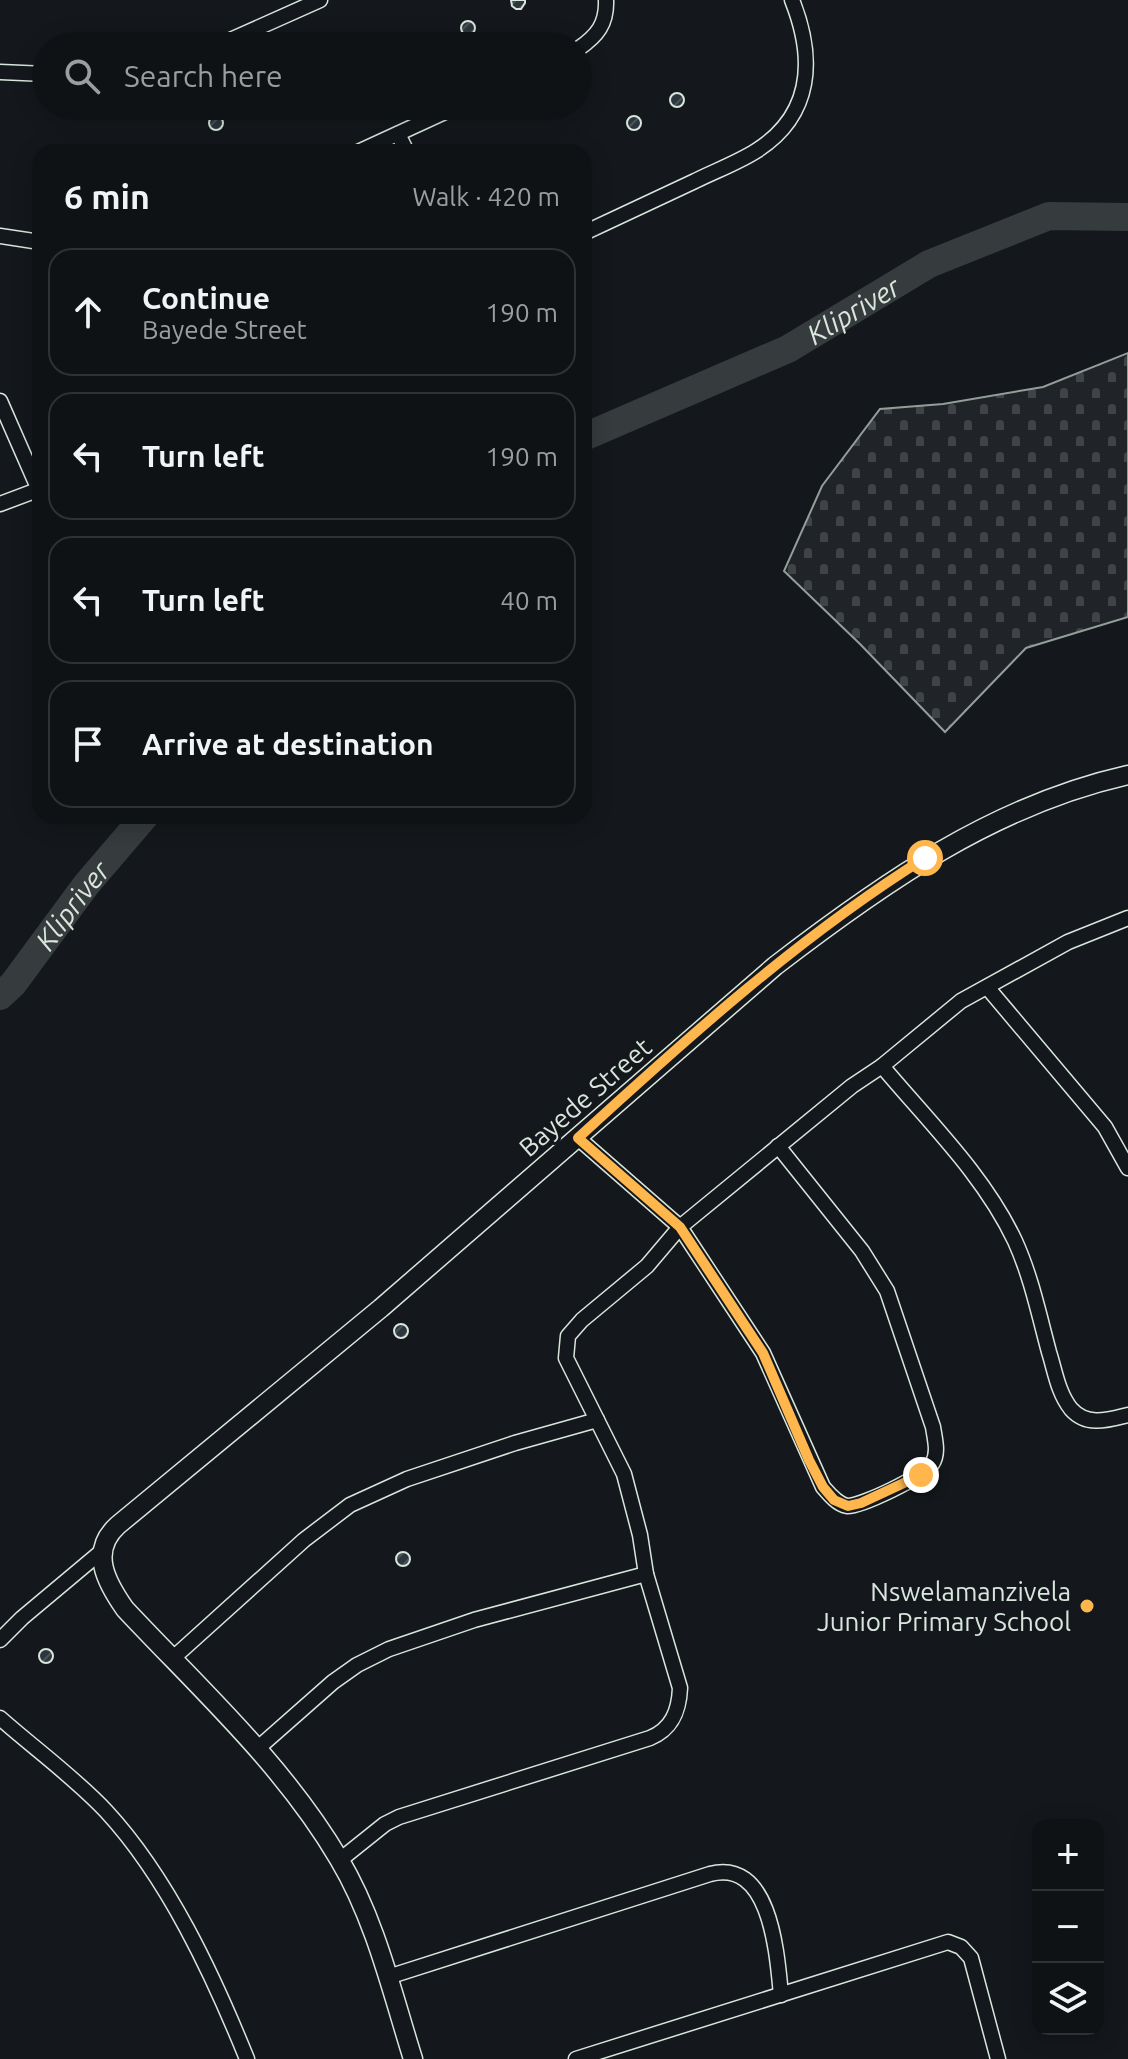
<!DOCTYPE html>
<meta charset="utf-8">
<style>
body{margin:0;font-family:Ubuntu,sans-serif;background:#1d2022;color:#f1f3f6}
.controls{position:absolute;right:24px;bottom:24px;display:grid;overflow:hidden;border-radius:16px;box-shadow:0 4px 20px #0003}
.controls button{width:72px;height:72px;display:grid;place-items:center;padding:0;border:0;border-bottom:2px solid #2f3234;background:#0f1215;color:#f1f3f6;font:40px sans-serif}
.stop{position:absolute;width:24px;height:24px;margin:-18px;border:6px solid #ffb74d;border-radius:50%;background:#fff}
.stop.end{background:#ffb74d;border-color:#fff;box-shadow:0 2px 8px #0008}
.list{margin:0;padding:0;list-style:none}
h2{display:flex;justify-content:space-between;align-items:center;height:104px;margin:0;padding:0 32px;font-size:34px}
h2 small{font-size:26px;font-weight:400;color:#9b9ea0}
.list li{display:grid;grid-template-columns:52px 1fr auto;gap:24px;align-items:center;box-sizing:border-box;height:128px;margin:0 16px 16px;padding:0 16px;border:2px solid #2f3234;border-radius:24px}
.list b{display:block;font-size:30px;white-space:nowrap}
.list p{margin:0;font-size:26px;white-space:nowrap;color:#9b9ea0}
.list em{font-size:26px;font-style:normal;color:#9b9ea0}
.icon{flex:none;width:44px;height:44px;fill:none;stroke:currentColor;stroke-width:2;stroke-linecap:round;stroke-linejoin:round}
.map{position:relative;flex:none;width:1128px;height:2059px;overflow:hidden}
.search{position:absolute;background:#0f1215;box-shadow:0 4px 20px #0003;left:32px;top:32px;width:560px;height:88px;display:flex;align-items:center;gap:20px;box-sizing:border-box;padding:0 28px;border-radius:44px;color:#9b9ea0;font-size:30px}
.panel{position:absolute;background:#0f1215;box-shadow:0 4px 20px #0003;left:32px;top:144px;width:560px;height:680px;border-radius:24px}
.map>svg:first-child{display:block}
.cemetery{fill:url(#cemetery-stones);stroke:#939e99;stroke-width:2}
.lines{fill:none;stroke-linecap:round;stroke-linejoin:round}
.river{stroke:#363b3e;stroke-width:28}
.building{fill:url(#building-hatch);stroke:#d8e6dc;stroke-width:2}
.minor-casing{stroke:#d8e6dc;stroke-width:17}
.tertiary-casing{stroke:#d8e6dc;stroke-width:21}
.minor{stroke:#14181c;stroke-width:14}
.tertiary{stroke:#14181c;stroke-width:18}
.route{stroke:#ffb74d;stroke-width:10}
.poi-dot{fill:#ffb74d;stroke:#14181c;stroke-width:3}
.labels{text-anchor:middle;dominant-baseline:central;stroke-width:6;stroke-linejoin:round;paint-order:stroke}
.street-label{font-size:26px;fill:#d8e6dc;stroke:#14181c}
.poi-label{font-size:26px;fill:#d8e6dc;stroke:#14181c;text-anchor:end}
.water-label{font-size:28px;font-style:italic;fill:#d8e6dc;stroke:#14181c}
</style>
<div class="map">
<svg width="1128" height="2059" viewBox="0 0 1128 2059">
<defs>
<pattern id="cemetery-stones" width="16" height="16" patternUnits="userSpaceOnUse" patternTransform="scale(2)"><rect width="16" height="16" fill="#202428"/><path d="M2 7V4a2 2 0 0 1 4 0v3zM10 15v-3a2 2 0 0 1 4 0v3z" fill="#404447"/></pattern>
<pattern id="building-hatch" width="6" height="6" patternUnits="userSpaceOnUse" patternTransform="scale(2)"><rect width="6" height="6" fill="#2c363c"/><path d="M-1 1l2-2M0 6l6-6M5 7l2-2" fill="none" stroke="#4a5358"/></pattern>
</defs>
<rect width="100%" height="100%" fill="#14181c"/>
<path class="cemetery" d="M1128,353V617L1026,648L945,732L860,644L784,571L822,486L880,409L943,404L1043,387Z"/>
<g class="lines">
<g class="river">
<path id="s1" d="M584,437L788,349L929,264L1049,216L1128,217"/>
<path id="s2" d="M0,996L13,984L86,885L145,816"/>
</g>
</g>
<g class="building">
<path d="M511,0H525V3L521,9H516L512,6Z"/>
<circle cx="468" cy="28" r="7"/>
<circle cx="677" cy="100" r="7"/>
<circle cx="634" cy="123" r="7"/>
<circle cx="216" cy="123" r="7"/>
<circle cx="401" cy="1331" r="7"/>
<circle cx="403" cy="1559" r="7"/>
<circle cx="46" cy="1656" r="7"/>
</g>
<g class="lines">
<g class="minor-casing">
<g id="minor">
<path d="M217,46L320,0"/>
<path d="M578,49C597,36 607,24 606,0"/>
<path d="M0,72L46,74"/>
<path d="M398,134L407,152"/>
<path d="M358,152L458,106"/>
<path d="M584,233C621,216 658,198 695,181C715,171 737,163 756,151C813,115 815,58 792,0"/>
<path d="M0,236L40,242"/>
<path d="M0,401L39,490"/>
<path d="M0,504L40,489"/>
<path d="M987,987L1105,1127L1128,1168"/>
<path d="M882,1066C928,1121 984,1175 1015,1241C1031,1276 1039,1315 1049,1352C1055,1371 1058,1393 1071,1409C1087,1427 1108,1420 1128,1415"/>
<path d="M578,1138L680,1227L763,1353L823,1487C829,1494 837,1504 847,1506C860,1507 925,1476 932,1464C939,1453 935,1440 933,1427L887,1291L862,1251L778,1146"/>
<path d="M0,1640L22,1618L102,1551"/>
<path d="M172,1659L304,1540L350,1505L407,1479L515,1443L597,1420"/>
<path d="M0,1718C35,1749 74,1777 106,1811C168,1878 213,1975 247,2059"/>
<path d="M257,1749L333,1682L357,1665L389,1649L474,1620L646,1574"/>
<path d="M340,1860L385,1824L399,1817L650,1738C672,1729 679,1711 680,1688L646,1574L640,1535L624,1474L566,1358L568,1336L582,1320L647,1266L680,1227L852,1086L882,1066L961,1001L1068,942L1128,918"/>
<path d="M388,1977L710,1874C771,1858 777,1954 781,1995"/>
<path d="M576,2059L948,1942L961,1947L971,1958L998,2059"/>
</g>
</g>
<g class="tertiary-casing">
<path id="tertiary" d="M413,2059C392,1992 375,1919 339,1859C283,1764 199,1688 125,1609C106,1582 89,1551 118,1525L381,1308L775,966C883,883 994,805 1128,775"/>
</g>
<use href="#minor" class="minor"/>
<use href="#tertiary" class="tertiary"/>
</g>
<g class="lines">
<path class="route" d="M921,1475L861,1503L848,1506L834,1500L823,1487L809,1460L763,1353L680,1227L578,1138C686,1039 800,936 925,858"/>
</g>
<circle class="poi-dot" cx="1087" cy="1606" r="8"/>
<g class="labels">
<g class="street-label">
<text transform="translate(585 1097) rotate(-41)">Bayede Street</text>
</g>
<g class="poi-label">
<text x="1071" y="1591">Nswelamanzivela<tspan x="1071" dy="30">Junior Primary School</tspan></text>
</g>
<g class="water-label">
<text stroke="none"><textPath href="#s1" startOffset="298">Klipriver</textPath></text>
<text stroke="none"><textPath href="#s2" startOffset="116">Klipriver</textPath></text>
</g>
</g>
</svg>
<div class="controls">
<button>+</button>
<button>−</button>
<button><svg class="icon" aria-label="layers" viewBox="0 0 24 24"><path d="M12 4l9 5-9 5-9-5zM3 14l9 5 9-5"/></svg></button>
</div>
<div class="stop" style="left:925px;top:858px"></div>
<div class="stop end" style="left:921px;top:1475px"></div>
<div class="search"><svg class="icon" aria-label="search" viewBox="0 0 24 24"><circle cx="10" cy="10" r="6"/><path d="M15 15l6 6"/></svg>Search here</div>
<section class="panel">
<h2>6 min<small>Walk · 420 m</small></h2>
<ul class="list">
<li><svg class="icon" aria-label="ahead" viewBox="0 0 24 24"><path d="M12 20V5M6 11l6-6 6 6"/></svg><div><b>Continue</b><p>Bayede Street</p></div><em>190 m</em></li>
<li><svg class="icon" aria-label="left" viewBox="0 0 24 24"><path d="M17 20v-9H6M10 6l-5 5 5 5"/></svg><div><b>Turn left</b></div><em>190 m</em></li>
<li><svg class="icon" aria-label="left" viewBox="0 0 24 24"><path d="M17 20v-9H6M10 6l-5 5 5 5"/></svg><div><b>Turn left</b></div><em>40 m</em></li>
<li><svg class="icon" aria-label="arrive" viewBox="0 0 24 24"><path d="M6 21V4h12l-3 4 3 4H6"/></svg><div><b>Arrive at destination</b></div></li>
</ul>
</section>
</div>
